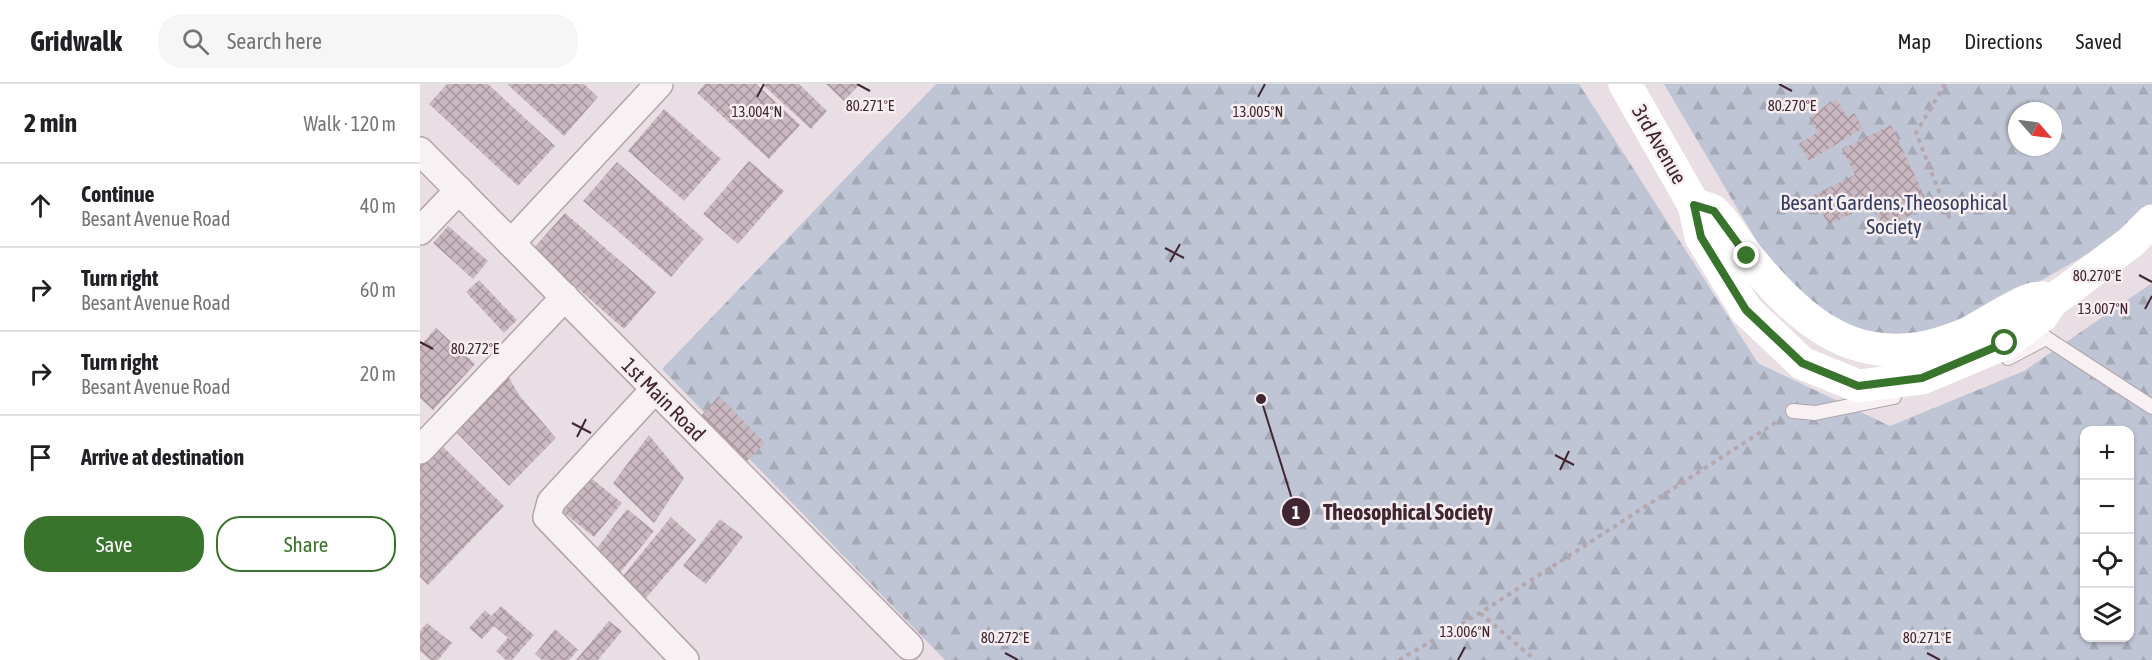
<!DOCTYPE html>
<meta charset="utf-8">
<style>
body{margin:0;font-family:"Asap Condensed",sans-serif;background:#f6f6f6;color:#202124}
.controls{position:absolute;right:18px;bottom:18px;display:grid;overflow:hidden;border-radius:12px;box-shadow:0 2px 4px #0004}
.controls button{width:54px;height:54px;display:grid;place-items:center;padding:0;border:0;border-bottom:2px solid #e0e0e0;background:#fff;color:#202124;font:30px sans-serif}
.compass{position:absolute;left:1588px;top:18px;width:54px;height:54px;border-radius:50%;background:#fff;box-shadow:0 2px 4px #0004;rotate:118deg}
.stop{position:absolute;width:18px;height:18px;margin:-14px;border:4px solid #39742d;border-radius:50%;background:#fff}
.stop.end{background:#39742d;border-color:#fff;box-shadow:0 2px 6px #0008}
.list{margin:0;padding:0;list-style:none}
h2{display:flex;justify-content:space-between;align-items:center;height:78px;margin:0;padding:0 24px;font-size:26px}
h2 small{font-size:20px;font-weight:400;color:#757577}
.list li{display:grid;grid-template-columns:39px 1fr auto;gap:18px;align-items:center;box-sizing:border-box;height:84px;padding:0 24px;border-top:2px solid #e0e0e0}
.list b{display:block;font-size:22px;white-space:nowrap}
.list p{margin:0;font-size:20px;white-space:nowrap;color:#757577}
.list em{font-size:20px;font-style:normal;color:#757577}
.actions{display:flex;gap:12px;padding:18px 24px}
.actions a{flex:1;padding:14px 0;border:2px solid #39742d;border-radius:24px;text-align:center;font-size:21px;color:#39742d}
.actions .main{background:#39742d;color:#fff}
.icon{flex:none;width:33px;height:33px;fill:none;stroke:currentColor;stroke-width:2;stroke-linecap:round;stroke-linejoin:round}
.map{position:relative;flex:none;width:1732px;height:576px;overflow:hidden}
header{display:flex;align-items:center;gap:36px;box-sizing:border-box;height:84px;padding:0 30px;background:#fff;border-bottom:2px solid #e0e0e0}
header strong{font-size:28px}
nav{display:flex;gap:33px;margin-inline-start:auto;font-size:21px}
.search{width:420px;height:54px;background:#f6f6f6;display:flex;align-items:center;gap:15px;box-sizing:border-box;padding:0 21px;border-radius:24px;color:#757577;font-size:22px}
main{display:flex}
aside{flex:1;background:#fff}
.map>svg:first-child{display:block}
.forest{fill:url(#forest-firs);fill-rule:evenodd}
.building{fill:url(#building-cross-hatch)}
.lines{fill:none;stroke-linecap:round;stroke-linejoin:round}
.service-casing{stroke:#b3a3aa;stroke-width:16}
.minor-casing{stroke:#b3a3aa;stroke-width:30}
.path{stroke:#b5a8ae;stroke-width:4;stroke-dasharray:4.5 4.5;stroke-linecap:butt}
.service{stroke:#f7f1f4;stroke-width:14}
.minor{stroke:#f7f1f4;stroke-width:27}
.secondary{stroke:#fff;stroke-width:33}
.route{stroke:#39742d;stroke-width:8}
.ticks{fill:none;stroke:#412631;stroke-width:2}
.labels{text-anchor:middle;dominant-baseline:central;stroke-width:5;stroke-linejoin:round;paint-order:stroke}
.street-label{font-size:21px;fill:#412631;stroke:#f7eef2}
.park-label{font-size:21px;fill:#323c5e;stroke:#f7eef2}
.ticks-label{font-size:15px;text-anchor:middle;fill:#412631;stroke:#f7eef2;stroke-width:5;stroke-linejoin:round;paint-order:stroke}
.leader{fill:none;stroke:#412631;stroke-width:2}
.callout-dot{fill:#412631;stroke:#f7eef2;stroke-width:2}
.mark-label{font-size:18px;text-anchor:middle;font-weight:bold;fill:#fff}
.callout-label{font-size:22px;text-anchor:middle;font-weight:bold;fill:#412631;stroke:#f7eef2;stroke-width:5;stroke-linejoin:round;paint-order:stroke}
</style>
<header>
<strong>Gridwalk</strong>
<div class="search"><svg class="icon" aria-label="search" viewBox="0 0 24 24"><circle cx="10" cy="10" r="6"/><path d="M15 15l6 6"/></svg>Search here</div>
<nav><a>Map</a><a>Directions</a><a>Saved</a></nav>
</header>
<main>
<aside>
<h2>2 min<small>Walk · 120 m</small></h2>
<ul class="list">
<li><svg class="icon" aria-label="ahead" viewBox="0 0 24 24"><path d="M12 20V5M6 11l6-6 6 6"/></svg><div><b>Continue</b><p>Besant Avenue Road</p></div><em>40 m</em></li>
<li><svg class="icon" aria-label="right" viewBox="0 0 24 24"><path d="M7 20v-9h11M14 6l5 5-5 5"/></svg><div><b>Turn right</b><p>Besant Avenue Road</p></div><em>60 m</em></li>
<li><svg class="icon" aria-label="right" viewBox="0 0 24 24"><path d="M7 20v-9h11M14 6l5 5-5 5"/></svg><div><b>Turn right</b><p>Besant Avenue Road</p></div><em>20 m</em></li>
<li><svg class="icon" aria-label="arrive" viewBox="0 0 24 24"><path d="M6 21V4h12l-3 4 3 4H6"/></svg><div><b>Arrive at destination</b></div></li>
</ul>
<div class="actions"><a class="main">Save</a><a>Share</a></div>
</aside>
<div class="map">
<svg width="1732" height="576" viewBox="0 0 1732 576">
<defs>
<pattern id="forest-firs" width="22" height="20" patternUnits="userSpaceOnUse" patternTransform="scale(1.5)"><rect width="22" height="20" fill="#bfc5d4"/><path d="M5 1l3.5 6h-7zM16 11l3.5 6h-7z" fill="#a5a9b6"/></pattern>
<pattern id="building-cross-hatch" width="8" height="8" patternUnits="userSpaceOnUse" patternTransform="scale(1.5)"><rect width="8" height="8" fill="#c9b8bf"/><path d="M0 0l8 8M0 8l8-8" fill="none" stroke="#a5959c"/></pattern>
</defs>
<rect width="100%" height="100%" fill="#e9dee3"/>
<g class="forest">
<path d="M516,0H1159L1338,279L1470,342L1604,287L1732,199V576H525L242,285ZM1664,346H1710V554H1664Z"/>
<path d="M1244,0H1732V133L1474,281L1379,229ZM1597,27H1633V63H1597Z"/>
</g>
<g class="building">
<path d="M27,0H68L135,62L98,102L9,20Z"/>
<path d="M87,0H164L178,13L144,52Z"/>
<path d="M285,0H336L380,41L349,75L277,9Z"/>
<path d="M342,0H379L407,27L391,45Z"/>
<path d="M406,0H440L424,17Z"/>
<path d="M1416,15L1427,33L1434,29L1443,44L1389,77L1379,60L1398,48L1389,33Z"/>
<path d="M244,25L301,75L264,117L208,67Z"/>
<path d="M1471,41L1509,122L1464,144L1452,120L1408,141L1394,111L1435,91L1422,65Z"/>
<path d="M329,77L364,107L318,160L283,130Z"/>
<path d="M197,78L284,155L251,193L163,117Z"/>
<path d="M145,129L236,208L204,245L113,165Z"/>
<path d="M28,142L68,177L53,195L13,159Z"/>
<path d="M59,196L97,236L84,249L46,208Z"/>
<path d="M16,244L55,280L13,326L0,314V262Z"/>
<path d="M87,290L99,311L136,354L89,402L33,345Z"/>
<path d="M299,312L345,359L323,381L278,335Z"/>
<path d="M229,351L264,394L234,439L193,399Z"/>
<path d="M17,357L84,422L8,501L0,493V374Z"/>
<path d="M171,394L202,419L174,453L143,428Z"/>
<path d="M207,425L234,447L199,490L177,464Z"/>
<path d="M251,433L276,456L226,514L203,492Z"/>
<path d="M300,435L323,453L286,500L263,482Z"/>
<path d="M81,522L114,551L92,576H86L76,567L88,554L74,542L62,555L49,544L65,526L71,532Z"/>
<path d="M189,537L202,547L178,576H156Z"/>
<path d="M7,539L32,559L18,576H11L0,567V547Z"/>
<path d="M135,545L158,566L149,576H122L115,570Z"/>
</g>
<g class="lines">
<g class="service-casing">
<g id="service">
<path d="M1588,274L1626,254L1732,323"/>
<path d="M1373,327L1395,329L1474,313"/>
</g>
</g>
<g class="minor-casing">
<g id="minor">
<path d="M0,67L489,562"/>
<path d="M0,147L39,106"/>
<path d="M91,159L239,0"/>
<path d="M235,305L131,418L127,433L265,576"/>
<path d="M0,366L145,213"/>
</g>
</g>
<g class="path">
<path d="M1525,0L1496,49L1530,135"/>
<path d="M1060,529L1115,576"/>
<path d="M979,576L1060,529L1358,337"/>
</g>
<use href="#service" class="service"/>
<use href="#minor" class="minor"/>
<g class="secondary">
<path d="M1205,0L1274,121L1281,153L1326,226L1382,279L1438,302L1502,294L1585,259L1622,232L1631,218L1711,158L1732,137"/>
<path d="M1274,121C1280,122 1286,124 1291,126C1301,131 1319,163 1328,173C1359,211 1400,255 1451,264C1486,270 1511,264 1544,251C1564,243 1604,212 1623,214C1626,215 1629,216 1631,218"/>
</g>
</g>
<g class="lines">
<path class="route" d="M1327,172L1294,127L1274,121L1281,153L1326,226L1382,279L1438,302L1502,294L1585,259"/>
</g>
<path class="ticks" d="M437,0L450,7M1359,0L1372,7M337,13L344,0M838,13L845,0M745,164L764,174M750,178L760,160M1719,191L1732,198M1725,225L1732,212M0,258L13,265M152,339L171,349M157,353L166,335M1135,371L1154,381M1140,386L1149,367M585,569L598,576M1507,569L1520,576M1038,576L1045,563"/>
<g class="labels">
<g class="street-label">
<text transform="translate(1240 60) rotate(60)">3rd Avenue</text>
<text transform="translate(244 315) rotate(45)">1st Main Road</text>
</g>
<g class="park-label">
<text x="1474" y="118">Besant Gardens,Theosophical<tspan x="1474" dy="24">Society</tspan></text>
</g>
</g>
<g class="ticks-label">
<text x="450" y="27">80.271°E</text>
<text x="1372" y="27">80.270°E</text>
<text x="337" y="33">13.004°N</text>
<text x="838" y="33">13.005°N</text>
<text x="1677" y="197">80.270°E</text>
<text x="1683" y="230">13.007°N</text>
<text x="55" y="270">80.272°E</text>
<text x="1045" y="553">13.006°N</text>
<text x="585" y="559">80.272°E</text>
<text x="1507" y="559">80.271°E</text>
</g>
<path class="leader" d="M841 315L876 428"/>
<g class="callout-dot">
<circle cx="841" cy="315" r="6"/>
<circle cx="876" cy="428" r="15"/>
</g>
<g class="mark-label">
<text x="876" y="435">1</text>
</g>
<g class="callout-label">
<text x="988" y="436">Theosophical Society</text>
</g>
</svg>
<div class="controls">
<button>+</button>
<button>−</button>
<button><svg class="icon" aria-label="locate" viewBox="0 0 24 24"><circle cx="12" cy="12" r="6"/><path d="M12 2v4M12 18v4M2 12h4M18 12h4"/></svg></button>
<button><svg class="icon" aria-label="layers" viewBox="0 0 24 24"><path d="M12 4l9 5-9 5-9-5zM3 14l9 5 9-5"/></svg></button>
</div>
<svg class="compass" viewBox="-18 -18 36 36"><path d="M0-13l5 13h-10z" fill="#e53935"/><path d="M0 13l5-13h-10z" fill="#757577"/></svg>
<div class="stop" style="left:1585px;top:259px"></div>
<div class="stop end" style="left:1327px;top:172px"></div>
</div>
</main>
